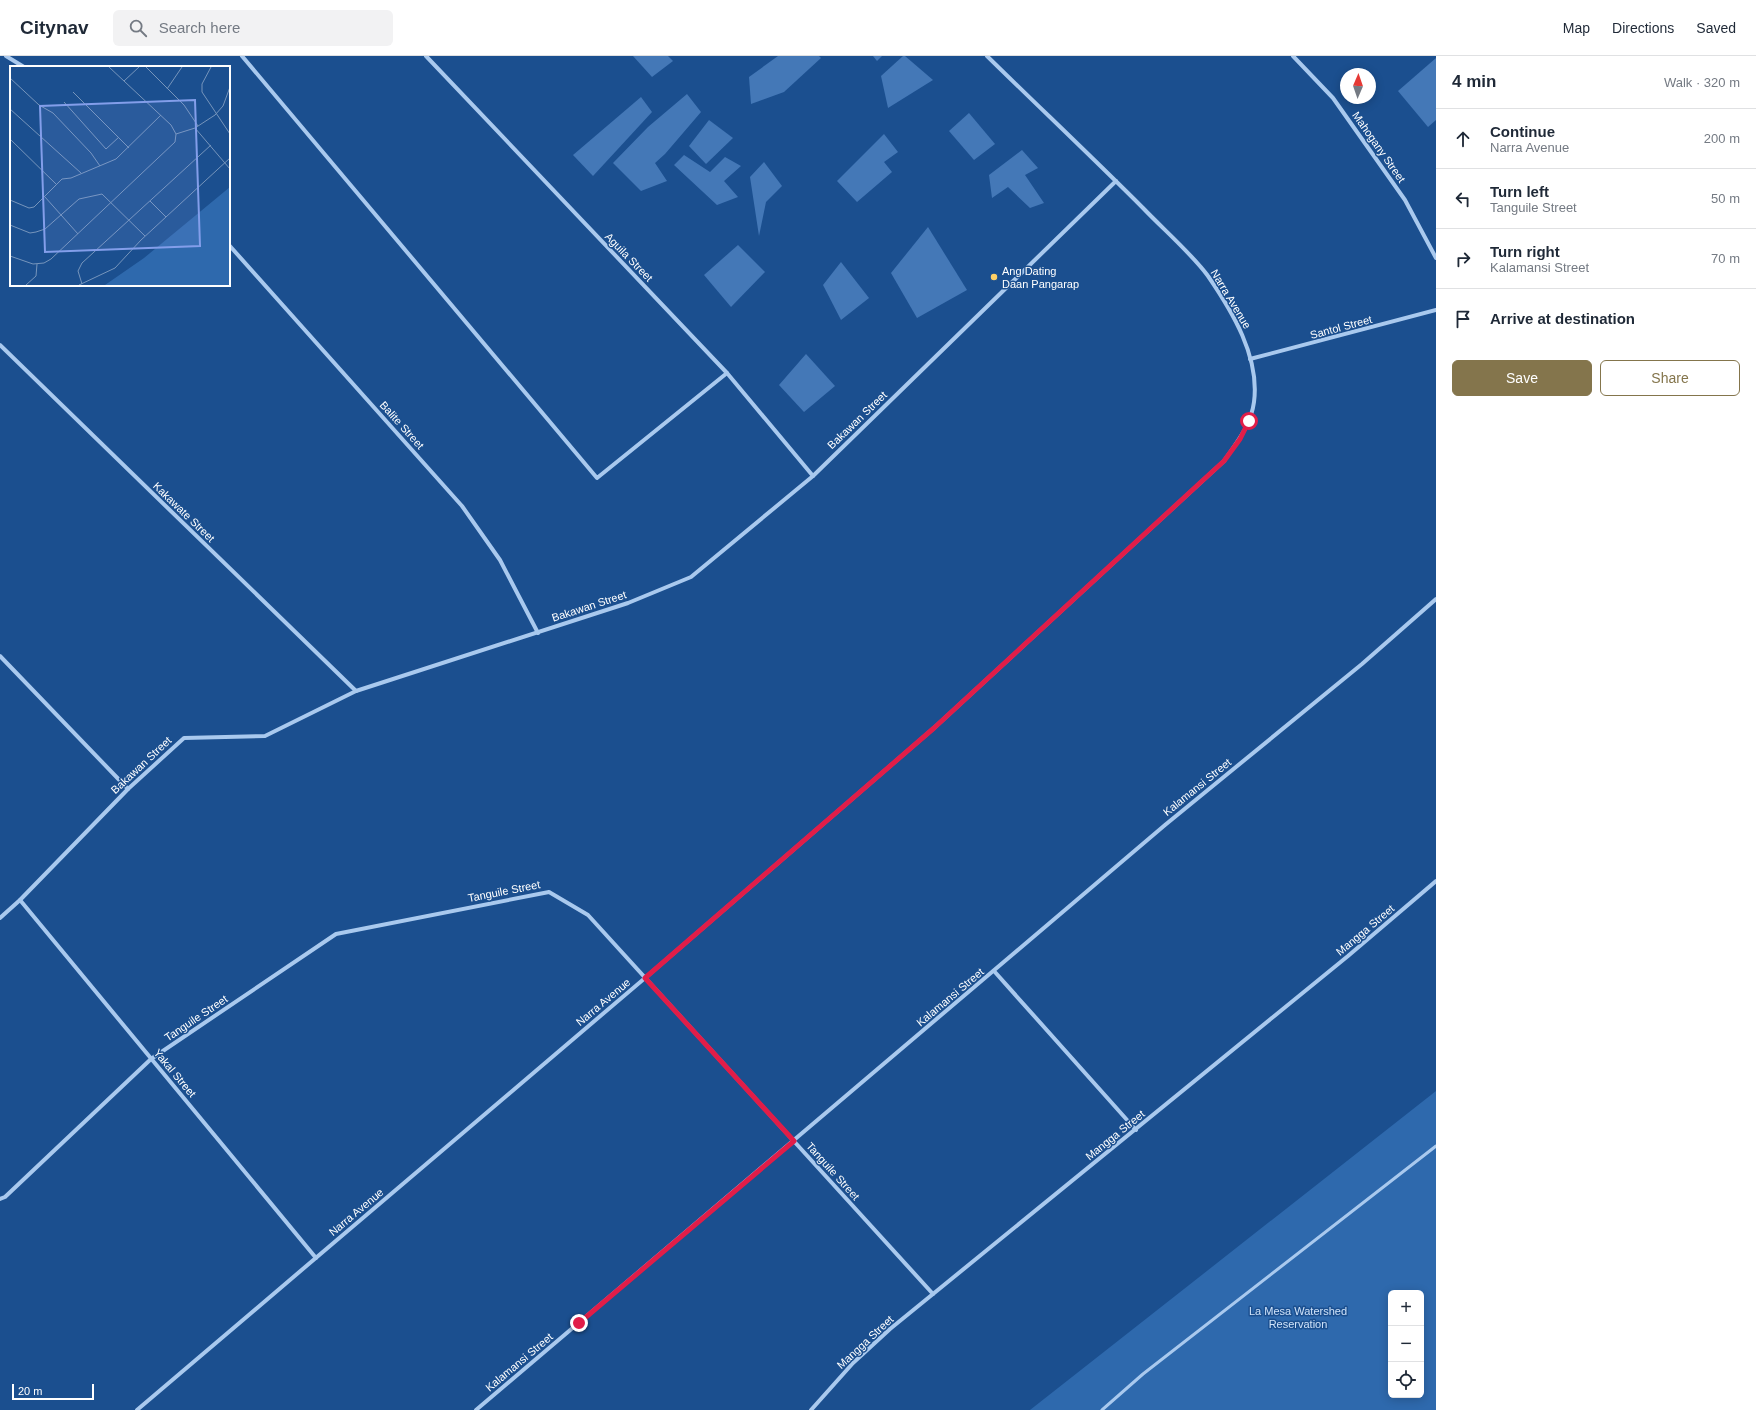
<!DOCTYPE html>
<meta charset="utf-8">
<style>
body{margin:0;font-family:Helvetica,sans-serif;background:#f2f2f3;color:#1f2937}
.controls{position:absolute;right:12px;bottom:12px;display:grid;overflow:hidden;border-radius:6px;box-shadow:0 2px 10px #0003}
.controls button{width:36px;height:36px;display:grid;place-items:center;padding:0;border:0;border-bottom:1px solid #e0e1e3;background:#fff;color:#1f2937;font:20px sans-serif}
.compass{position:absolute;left:1340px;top:12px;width:36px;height:36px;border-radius:50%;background:#fff;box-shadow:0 2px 10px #0003;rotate:2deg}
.scale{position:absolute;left:12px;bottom:10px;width:82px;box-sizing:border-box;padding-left:4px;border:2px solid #fff;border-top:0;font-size:11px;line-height:14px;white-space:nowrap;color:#fff;-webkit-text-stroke:3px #1b4f8f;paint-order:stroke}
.stop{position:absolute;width:12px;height:12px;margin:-9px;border:3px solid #e11d48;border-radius:50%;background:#fff}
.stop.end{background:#e11d48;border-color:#fff;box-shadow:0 1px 4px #0008}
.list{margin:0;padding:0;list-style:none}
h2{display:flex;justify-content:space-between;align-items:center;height:52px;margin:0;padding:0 16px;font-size:17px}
h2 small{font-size:13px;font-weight:400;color:#747a83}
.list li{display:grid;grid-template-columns:26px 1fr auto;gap:12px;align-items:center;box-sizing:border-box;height:60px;padding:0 16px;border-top:1px solid #e0e1e3}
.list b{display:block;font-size:15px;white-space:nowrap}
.list p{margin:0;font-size:13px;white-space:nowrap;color:#747a83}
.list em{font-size:13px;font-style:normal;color:#747a83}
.actions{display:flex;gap:8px;padding:12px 16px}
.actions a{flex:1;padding:9px 0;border:1px solid #84754c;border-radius:6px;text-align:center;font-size:14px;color:#84754c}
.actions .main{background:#84754c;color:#fff}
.icon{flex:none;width:22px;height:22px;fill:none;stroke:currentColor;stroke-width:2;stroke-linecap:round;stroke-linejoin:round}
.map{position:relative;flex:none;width:1436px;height:1354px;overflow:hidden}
header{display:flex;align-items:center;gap:24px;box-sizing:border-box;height:56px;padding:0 20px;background:#fff;border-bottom:1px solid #e0e1e3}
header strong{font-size:19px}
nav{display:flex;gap:22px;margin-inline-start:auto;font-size:14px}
.search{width:280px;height:36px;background:#f2f2f3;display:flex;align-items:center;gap:10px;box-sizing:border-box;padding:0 14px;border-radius:6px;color:#747a83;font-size:15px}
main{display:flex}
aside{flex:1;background:#fff}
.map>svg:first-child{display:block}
.green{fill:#2e69ad;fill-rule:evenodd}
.building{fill:#4478b7}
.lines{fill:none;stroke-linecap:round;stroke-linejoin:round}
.service{stroke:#a9c9ee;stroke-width:3}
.minor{stroke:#a9c9ee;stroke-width:4}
.route{stroke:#e11d48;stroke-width:5}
.poi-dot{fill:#ffd166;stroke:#1b4f8f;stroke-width:1.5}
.labels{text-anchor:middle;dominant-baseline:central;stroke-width:3;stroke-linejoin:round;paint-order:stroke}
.street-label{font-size:11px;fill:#fff;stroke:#1b4f8f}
.poi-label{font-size:11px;fill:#fff;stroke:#1b4f8f;text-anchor:start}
.park-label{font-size:11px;fill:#cfe3fa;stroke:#1b4f8f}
.inset-road{fill:none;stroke:#7695bc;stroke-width:1}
.view{fill:#839eea;fill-opacity:0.15;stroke:#839eea;stroke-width:2}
.inset-edge{fill:none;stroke:#fff;stroke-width:2}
</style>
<header>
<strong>Citynav</strong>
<div class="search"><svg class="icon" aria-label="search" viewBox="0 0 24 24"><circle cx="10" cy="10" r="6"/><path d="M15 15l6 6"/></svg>Search here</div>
<nav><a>Map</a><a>Directions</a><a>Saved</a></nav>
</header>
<main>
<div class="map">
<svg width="1436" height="1354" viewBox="0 0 1436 1354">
<rect width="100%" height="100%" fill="#1b4f8f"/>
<path class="green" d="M1436,1035V1354H1030ZM1391,1237H1421V1339H1391Z"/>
<g class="building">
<path d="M633,0H668L673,5L652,21Z"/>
<path d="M778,0H819L821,2L784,36L751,48L749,21Z"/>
<path d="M873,0H882L877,5Z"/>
<path d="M903,0H905L933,24L888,52L881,20Z"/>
<path d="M1436,2V64L1428,71L1398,35Z"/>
<path d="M687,38L701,56L665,98L655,107L667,125L641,135L613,107L648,71Z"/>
<path d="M641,41L652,56L593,120L573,99Z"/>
<path d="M969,57L995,88L974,104L949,75Z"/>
<path d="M709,64L733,82L706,108L689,90Z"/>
<path d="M884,78L898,96L884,106L892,116L857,146L837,125Z"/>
<path d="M1022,94L1038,112L1025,119L1044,147L1030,152L1008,131L992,142L989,119Z"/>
<path d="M684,99L710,116L725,101L741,110L724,125L738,141L717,149L674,109Z"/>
<path d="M764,106L782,130L766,146L759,180L750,121Z"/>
<path d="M928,171L967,234L917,262L891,217Z"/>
<path d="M738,189L765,216L731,251L704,219Z"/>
<path d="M841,206L869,242L841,264L823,229Z"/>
<path d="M806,298L835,330L804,356L779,329Z"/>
</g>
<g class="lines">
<path class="service" d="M1102,1354L1143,1318L1436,1090"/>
<g class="minor">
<path d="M6,0L24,11"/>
<path d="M242,0L597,422L727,317"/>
<path d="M426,0L727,317L813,420"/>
<path d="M1293,0L1333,42L1405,144L1436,202"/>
<path d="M229,189L462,450L500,504L538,577"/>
<path d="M0,289L356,635"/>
<path d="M1250,303L1436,254"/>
<path d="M0,600L128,733"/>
<path d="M20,844L316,1202"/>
<path d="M0,862L20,844L128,733L184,682L265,680L356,635L628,547L691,521L813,420L1116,125"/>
<path d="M994,915L1136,1074"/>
<path d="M0,1143L5,1141L151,1003L336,878L549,836L588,859L933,1238"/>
<path d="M137,1354L645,922L934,672L1224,405C1237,386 1251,369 1254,346C1260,301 1232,255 1208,220C1192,198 1163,173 1143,152C1092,101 1039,51 987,0"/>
<path d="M476,1354L1165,769L1362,608L1436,543"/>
<path d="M811,1354L853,1307L890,1273L1348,900L1436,825"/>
</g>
</g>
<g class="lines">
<path class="route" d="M579,1267L794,1085L645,922L934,672L1201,426L1224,405L1240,383L1249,365"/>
</g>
<circle class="poi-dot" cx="994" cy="221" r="4"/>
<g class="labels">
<g class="street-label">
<text transform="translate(1379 91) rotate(55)">Mahogany Street</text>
<text transform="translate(629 201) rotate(46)">Aguila Street</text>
<text transform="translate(1231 243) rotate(59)">Narra Avenue</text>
<text transform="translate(1341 271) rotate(-15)">Santol Street</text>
<text transform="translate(857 364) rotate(-44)">Bakawan Street</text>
<text transform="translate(402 369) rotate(48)">Balite Street</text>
<text transform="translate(184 456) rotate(44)">Kakawate Street</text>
<text transform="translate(589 550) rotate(-18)">Bakawan Street</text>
<text transform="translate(141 709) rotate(-43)">Bakawan Street</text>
<text transform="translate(1197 731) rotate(-39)">Kalamansi Street</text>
<text transform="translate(504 835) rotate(-11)">Tanguile Street</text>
<text transform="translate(1365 874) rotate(-40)">Mangga Street</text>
<text transform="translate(950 941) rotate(-40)">Kalamansi Street</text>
<text transform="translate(603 946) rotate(-40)">Narra Avenue</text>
<text transform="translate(196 962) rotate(-34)">Tanguile Street</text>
<text transform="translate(175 1017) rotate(50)">Yakal Street</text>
<text transform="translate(1115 1079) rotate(-39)">Mangga Street</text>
<text transform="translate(833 1115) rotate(48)">Tanguile Street</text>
<text transform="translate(356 1156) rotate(-40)">Narra Avenue</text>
<text transform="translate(865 1286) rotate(-43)">Mangga Street</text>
<text transform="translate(519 1306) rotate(-40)">Kalamansi Street</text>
</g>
<g class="poi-label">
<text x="1002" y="215">Ang Dating<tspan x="1002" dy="13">Daan Pangarap</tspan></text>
</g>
<g class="park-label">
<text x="1298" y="1255">La Mesa Watershed<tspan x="1298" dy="13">Reservation</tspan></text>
</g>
</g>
<g transform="translate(10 10)">
<rect width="220" height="220" fill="#1b4f8f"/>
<path d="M220,121V219H95L134,192Z" fill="#2e69ad"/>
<path class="inset-road" d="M136,1L174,39L188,60M201,1L192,18V26L220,68M0,12L29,39L43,47L81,87L90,100M114,15L129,1M157,23L172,1M63,26L119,82M54,36L96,83L109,71M0,43L71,107M185,62L220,103M166,68L185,62L205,49L213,40L220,21M0,73L46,118M35,131L68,168M0,134L19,142L24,141L52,113L61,112L106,93L151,49M140,135L156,151M0,159L20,167L26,166L35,163L69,133L92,128L135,170M0,190L23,198L34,197L41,193L165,76L166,68L161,59L99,1M72,218L68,205L72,197L201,79M16,219L26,210L27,198M69,219L105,202L131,174L220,92"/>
<path class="view" d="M185,34L190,180L35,186L30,40Z"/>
<rect width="220" height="220" class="inset-edge"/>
</g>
</svg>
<div class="controls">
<button>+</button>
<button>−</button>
<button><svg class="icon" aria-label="locate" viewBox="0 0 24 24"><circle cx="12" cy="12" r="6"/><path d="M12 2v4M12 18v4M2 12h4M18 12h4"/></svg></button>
</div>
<svg class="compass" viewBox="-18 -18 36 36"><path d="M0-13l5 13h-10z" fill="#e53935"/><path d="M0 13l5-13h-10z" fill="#747a83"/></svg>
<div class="scale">20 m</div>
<div class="stop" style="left:1249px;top:365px"></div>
<div class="stop end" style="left:579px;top:1267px"></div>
</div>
<aside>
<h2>4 min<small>Walk · 320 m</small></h2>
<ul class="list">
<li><svg class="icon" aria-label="ahead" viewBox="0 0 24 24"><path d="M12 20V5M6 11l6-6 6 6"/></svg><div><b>Continue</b><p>Narra Avenue</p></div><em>200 m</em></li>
<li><svg class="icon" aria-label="left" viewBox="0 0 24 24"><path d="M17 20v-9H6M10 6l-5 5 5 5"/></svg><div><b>Turn left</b><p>Tanguile Street</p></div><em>50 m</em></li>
<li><svg class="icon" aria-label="right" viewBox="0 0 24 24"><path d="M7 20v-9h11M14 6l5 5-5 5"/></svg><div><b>Turn right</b><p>Kalamansi Street</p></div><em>70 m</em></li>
<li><svg class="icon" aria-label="arrive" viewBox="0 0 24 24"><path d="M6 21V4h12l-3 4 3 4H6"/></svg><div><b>Arrive at destination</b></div></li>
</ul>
<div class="actions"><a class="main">Save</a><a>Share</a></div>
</aside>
</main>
